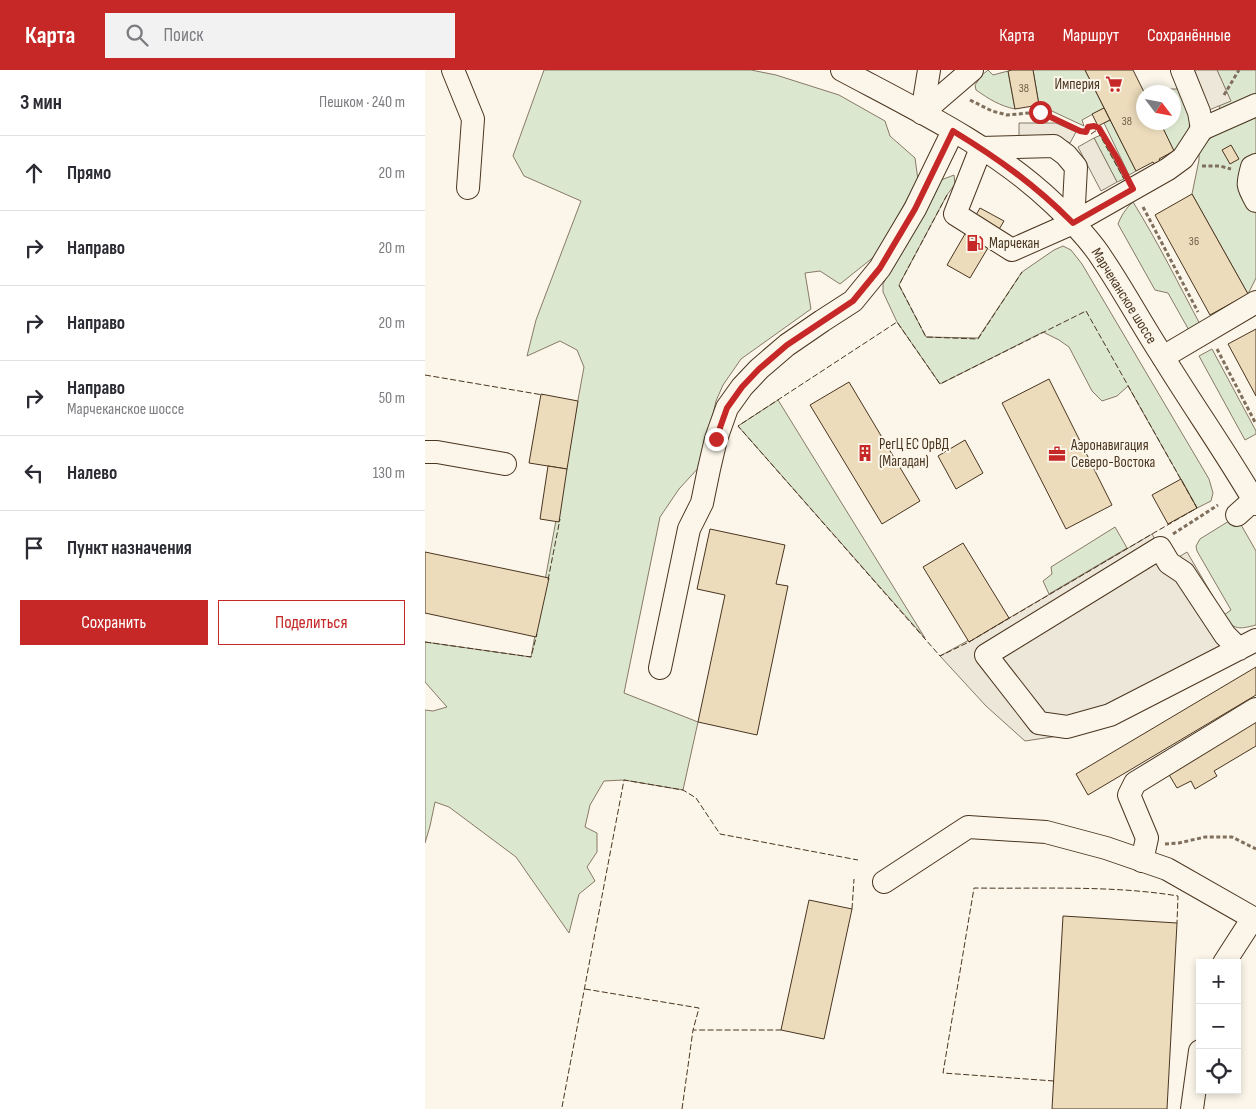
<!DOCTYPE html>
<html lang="ru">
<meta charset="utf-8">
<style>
body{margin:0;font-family:"Sofia Sans Condensed",sans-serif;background:#f2f2f3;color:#2b2b33}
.controls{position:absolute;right:15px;bottom:15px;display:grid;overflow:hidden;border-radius:0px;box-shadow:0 2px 8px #0003}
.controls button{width:45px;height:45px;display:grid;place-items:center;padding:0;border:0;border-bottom:1px solid #e1e1e2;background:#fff;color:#2b2b33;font:25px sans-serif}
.compass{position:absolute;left:711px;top:15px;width:45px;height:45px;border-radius:50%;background:#fff;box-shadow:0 2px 8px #0003;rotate:122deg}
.stop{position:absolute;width:15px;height:15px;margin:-11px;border:4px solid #c62828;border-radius:50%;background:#fff}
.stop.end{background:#c62828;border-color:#fff;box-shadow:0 1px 5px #0008}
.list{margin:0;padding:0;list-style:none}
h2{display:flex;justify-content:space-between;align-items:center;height:65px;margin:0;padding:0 20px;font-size:21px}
h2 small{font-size:16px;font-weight:400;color:#7c7c81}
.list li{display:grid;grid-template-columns:32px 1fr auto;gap:15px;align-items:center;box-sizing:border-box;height:75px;padding:0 20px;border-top:1px solid #e1e1e2}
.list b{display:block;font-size:19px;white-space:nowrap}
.list p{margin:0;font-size:16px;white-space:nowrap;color:#7c7c81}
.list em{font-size:16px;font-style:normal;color:#7c7c81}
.actions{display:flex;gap:10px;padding:15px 20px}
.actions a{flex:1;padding:11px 0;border:1px solid #c62828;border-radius:0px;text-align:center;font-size:18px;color:#c62828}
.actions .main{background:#c62828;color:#fff}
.icon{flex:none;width:28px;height:28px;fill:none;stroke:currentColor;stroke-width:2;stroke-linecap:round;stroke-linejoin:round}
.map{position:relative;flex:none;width:831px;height:1039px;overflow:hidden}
header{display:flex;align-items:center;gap:30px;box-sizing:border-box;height:70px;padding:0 25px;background:#c62828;color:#fff}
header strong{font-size:24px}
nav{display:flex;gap:28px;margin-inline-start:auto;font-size:18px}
.search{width:350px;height:45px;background:#f2f2f3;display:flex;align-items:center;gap:12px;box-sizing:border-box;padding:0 18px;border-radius:0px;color:#7c7c81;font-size:19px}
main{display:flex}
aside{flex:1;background:#fff}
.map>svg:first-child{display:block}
.green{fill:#dce7d0;stroke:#887966}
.parking{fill:#ede7d9;stroke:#887966}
.building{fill:#ecdcbc;stroke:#4a3520}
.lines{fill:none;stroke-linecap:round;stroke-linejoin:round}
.minor-casing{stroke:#4a3520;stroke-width:24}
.path{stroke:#7f6f5c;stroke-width:3;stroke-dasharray:4 2.5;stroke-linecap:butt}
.minor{stroke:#fbf6e9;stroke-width:22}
.fence{stroke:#4a3520;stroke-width:1;stroke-dasharray:6 2.5;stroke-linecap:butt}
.route{stroke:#c62828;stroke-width:6}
.labels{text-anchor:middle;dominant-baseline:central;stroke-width:4;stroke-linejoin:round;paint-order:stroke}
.number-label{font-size:12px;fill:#725f47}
.poi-label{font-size:15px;fill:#4a3520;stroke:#fbf6e9;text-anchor:start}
.street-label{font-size:15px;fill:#4a3520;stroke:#fbf6e9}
</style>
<header>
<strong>Карта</strong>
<div class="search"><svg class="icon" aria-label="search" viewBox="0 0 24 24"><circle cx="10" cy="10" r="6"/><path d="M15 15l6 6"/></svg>Поиск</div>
<nav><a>Карта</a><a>Маршрут</a><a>Сохранённые</a></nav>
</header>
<main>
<aside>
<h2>3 мин<small>Пешком · 240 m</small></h2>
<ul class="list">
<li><svg class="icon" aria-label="ahead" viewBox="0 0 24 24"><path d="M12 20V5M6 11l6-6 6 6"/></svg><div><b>Прямо</b></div><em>20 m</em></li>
<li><svg class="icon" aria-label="right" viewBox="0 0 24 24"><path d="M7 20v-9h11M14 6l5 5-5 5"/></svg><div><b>Направо</b></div><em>20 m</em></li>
<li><svg class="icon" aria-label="right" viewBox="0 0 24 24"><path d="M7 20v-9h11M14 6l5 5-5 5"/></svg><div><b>Направо</b></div><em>20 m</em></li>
<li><svg class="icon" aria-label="right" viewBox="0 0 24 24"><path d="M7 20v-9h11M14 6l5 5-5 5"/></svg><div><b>Направо</b><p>Марчеканское шоссе</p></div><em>50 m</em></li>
<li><svg class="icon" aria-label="left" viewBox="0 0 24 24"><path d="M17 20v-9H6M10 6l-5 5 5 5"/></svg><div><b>Налево</b></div><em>130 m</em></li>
<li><svg class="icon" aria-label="arrive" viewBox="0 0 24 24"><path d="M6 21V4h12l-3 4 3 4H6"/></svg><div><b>Пункт назначения</b></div></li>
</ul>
<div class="actions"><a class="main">Сохранить</a><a>Поделиться</a></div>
</aside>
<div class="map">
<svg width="831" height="1039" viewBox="0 0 831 1039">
<rect width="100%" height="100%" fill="#fbf6e9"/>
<g class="green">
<path d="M119,0H326L351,5L414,25L460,51L465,66L490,88L493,110L450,186L415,214L395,201L380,203L386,239L316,289L298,315L291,331L276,395L254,419L235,447L199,623L273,652L258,720L199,710L179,711L165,735L160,757L172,763V782L162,797L170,811L154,824L144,863L91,787L24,737L10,732L5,756L0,773V640L8,641L22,637L0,612V572L106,587L159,297L152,280L135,271L102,286L111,250L156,131L99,106L88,86Z"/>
<path d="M563,0L568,5L583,1L590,39C575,36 564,29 551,20L550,15L557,5Z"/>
<path d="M608,0H660L679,38L657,50L659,56L614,35Z"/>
<path d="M792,0H831V26L796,41L794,36L805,30Z"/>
<path d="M743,19H755L765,41L764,64L749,81L735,53L748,52V22H735Z"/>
<path d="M831,45V208L823,224L767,124L774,90V79L791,63Z"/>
<path d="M685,50L711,101L704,105L679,53Z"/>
<path d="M676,65L699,109L692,112L669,68Z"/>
<path d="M529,105L530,114L522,125L474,215L501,267L553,268L597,202L629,180L638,176L646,180L657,194L784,409L788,423L786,431L772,438L703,316L692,326L677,331L667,321L644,277L634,270L618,262L515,314L472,252L458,222V214L516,110Z"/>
<path d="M708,132C733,172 754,215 776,256L765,262L743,223L730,220L693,154C696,146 701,138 708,132Z"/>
<path d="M787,279L831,361V364L820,370L774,286Z"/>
<path d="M353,330L500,568L313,356Z"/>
<path d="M804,451L815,453L831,481V555C815,559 808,561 799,545L806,540L772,481L771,476L775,469Z"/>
<path d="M690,457L702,478L624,524L618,511L627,504L626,497Z"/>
</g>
<g class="parking">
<path d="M767,0H792L806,31L784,40Z"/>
<path d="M594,53H631L651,62L645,73L629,66H594Z"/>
<path d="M669,68L692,112L676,121L653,77Z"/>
<path d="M727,464L744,493L762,482L813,569L653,663L600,671L561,636L515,586L584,548Z"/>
</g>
<g class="building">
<path d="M587,0H608L614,35L590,39L583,1Z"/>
<path d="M660,0H708L719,22L718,52H735L749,81L734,89L736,92L730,95L728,92L711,101Z"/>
<path d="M679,38L685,50L673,56L667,44Z"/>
<path d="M806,75L814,89L805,94L797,80Z"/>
<path d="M767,124L823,224L785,245L730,145Z"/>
<path d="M555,138L579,151L545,208L522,195Z"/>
<path d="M831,259V326L803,274Z"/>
<path d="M624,309L687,435L641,459L577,333Z"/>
<path d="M424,312L495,431L457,454L385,335Z"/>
<path d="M116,324L153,331L142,399L104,393Z"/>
<path d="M540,370L558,403L531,419L513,386Z"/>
<path d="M123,396L142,399L134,452L115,449Z"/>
<path d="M756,409L772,438L743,454L727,425Z"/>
<path d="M285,459L360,475L351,514L363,516L332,665L273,652L300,525L272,519Z"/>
<path d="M538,473L584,548L544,572L498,497Z"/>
<path d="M0,482L124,508L111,567L0,543Z"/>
<path d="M831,597V625L663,725L651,704Z"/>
<path d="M831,651V676L789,701L792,706L770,719L766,711L752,718L743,703Z"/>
<path d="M384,830L427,839L399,969L356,960Z"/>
<path d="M638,846L752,853L742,1039H627Z"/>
</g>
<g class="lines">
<g class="minor-casing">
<g id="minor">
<path d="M28,0L48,49L43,118"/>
<path d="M417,0C490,39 568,76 628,133C646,150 665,169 678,190C699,221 717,255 738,287C768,336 802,384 831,434"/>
<path d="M757,0L774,42L777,59L831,35"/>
<path d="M497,43L547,0"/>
<path d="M497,43L504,0"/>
<path d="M831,95L827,97C822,115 822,115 831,131"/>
<path d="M648,153L651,97L641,85L629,76L556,78L530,144L587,180L648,153L743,99L758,88L777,59"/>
<path d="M738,287L831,232"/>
<path d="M0,382H12L80,394"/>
<path d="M812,445L831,428"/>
<path d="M814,579L800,565L759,503L744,493L735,478L561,585L614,653L642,657L685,645L831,570"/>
<path d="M235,598L264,459L277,433L284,399L291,369L302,338L317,317L334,299L362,275L397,251L428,231L455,198L490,139L528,61"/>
<path d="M717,791L722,768L704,725L710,713L831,639"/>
<path d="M459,812L543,757L621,762L681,778L742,799L828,848"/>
<path d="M799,893L828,848L831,849"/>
<path d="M767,1039L775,981"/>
</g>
</g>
<g class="path">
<path d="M799,25L814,0"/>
<path d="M545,30L567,41L582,45L615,42L655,61L661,62L663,57H672L675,60L699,100"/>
<path d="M777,96H795L806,99"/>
<path d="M718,137L773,242"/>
<path d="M792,279L831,354"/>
<path d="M748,464L793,435"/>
<path d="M740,774L754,773L780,767H807L831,779"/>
</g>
<use href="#minor" class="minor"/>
<g class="fence">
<path d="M666,64L672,60L699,109"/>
<path d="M522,125L474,215L501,267L553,269L597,202"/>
<path d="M661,241L772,438L727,464L544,572L515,586L313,356L472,252L515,314Z"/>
<path d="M0,305L118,325"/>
<path d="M123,510L135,449"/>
<path d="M0,572L106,587L112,564"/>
<path d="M427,839L429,809"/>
<path d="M160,919L274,938L268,960H356"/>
<path d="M629,1011L518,1003L549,818C617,819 686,815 753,826L752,853"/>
<path d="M137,1037L199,710L258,720L271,728L295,764L433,790"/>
<path d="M257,1039L268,960"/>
</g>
</g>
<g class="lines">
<path class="route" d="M291,369L302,338L317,317L334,299L362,275L428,231L455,198L490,139L528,61C574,89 610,115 648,153L708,119L692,88L674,58L669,56L663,57L661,62L655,61L615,42"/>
</g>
<defs>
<g id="supermarket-bare" transform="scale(1.35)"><path d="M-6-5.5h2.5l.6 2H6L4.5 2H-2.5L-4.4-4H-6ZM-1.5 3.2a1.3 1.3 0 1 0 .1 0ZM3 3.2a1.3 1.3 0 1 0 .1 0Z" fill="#c62828" stroke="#fbf6e9" stroke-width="2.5" paint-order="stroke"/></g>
<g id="fuel-bare" transform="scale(1.35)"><path d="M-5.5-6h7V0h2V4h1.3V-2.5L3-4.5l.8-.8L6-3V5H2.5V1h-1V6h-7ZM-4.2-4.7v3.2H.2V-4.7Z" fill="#c62828" stroke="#fbf6e9" stroke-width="2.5" paint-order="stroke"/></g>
<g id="building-bare" transform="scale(1.35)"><path d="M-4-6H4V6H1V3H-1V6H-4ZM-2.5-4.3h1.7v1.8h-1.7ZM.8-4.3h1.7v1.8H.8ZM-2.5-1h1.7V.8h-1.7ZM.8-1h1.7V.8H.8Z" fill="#c62828" stroke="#fbf6e9" stroke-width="2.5" paint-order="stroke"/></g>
<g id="office-bare" transform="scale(1.35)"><path d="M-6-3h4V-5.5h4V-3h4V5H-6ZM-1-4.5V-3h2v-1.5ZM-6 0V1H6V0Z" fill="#c62828" stroke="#fbf6e9" stroke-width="2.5" paint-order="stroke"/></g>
</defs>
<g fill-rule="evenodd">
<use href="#supermarket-bare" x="689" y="14"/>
<use href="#fuel-bare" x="550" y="173"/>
<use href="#building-bare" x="440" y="383"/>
<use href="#office-bare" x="632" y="384"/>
</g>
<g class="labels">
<g class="number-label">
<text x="599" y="18">38</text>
<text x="702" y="51">38</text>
<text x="769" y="171">36</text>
</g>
<g class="poi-label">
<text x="675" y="14" text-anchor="end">Империя</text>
<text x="564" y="173">Марчекан</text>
<text x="454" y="374">РегЦ ЕС ОрВД<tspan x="454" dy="17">(Магадан)</tspan></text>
<text x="646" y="375">Аэронавигация<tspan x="646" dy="17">Северо-Востока</tspan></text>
</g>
<g class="street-label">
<text transform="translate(699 226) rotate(58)">Марчеканское шоссе</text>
</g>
</g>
</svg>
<div class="controls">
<button>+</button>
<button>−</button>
<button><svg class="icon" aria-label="locate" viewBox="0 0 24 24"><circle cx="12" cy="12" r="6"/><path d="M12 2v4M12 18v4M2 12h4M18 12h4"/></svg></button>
</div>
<svg class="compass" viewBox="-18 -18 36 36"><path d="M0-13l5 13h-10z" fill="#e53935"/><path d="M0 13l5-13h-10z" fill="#7c7c81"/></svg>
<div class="stop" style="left:615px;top:42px"></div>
<div class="stop end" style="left:291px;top:369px"></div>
</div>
</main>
